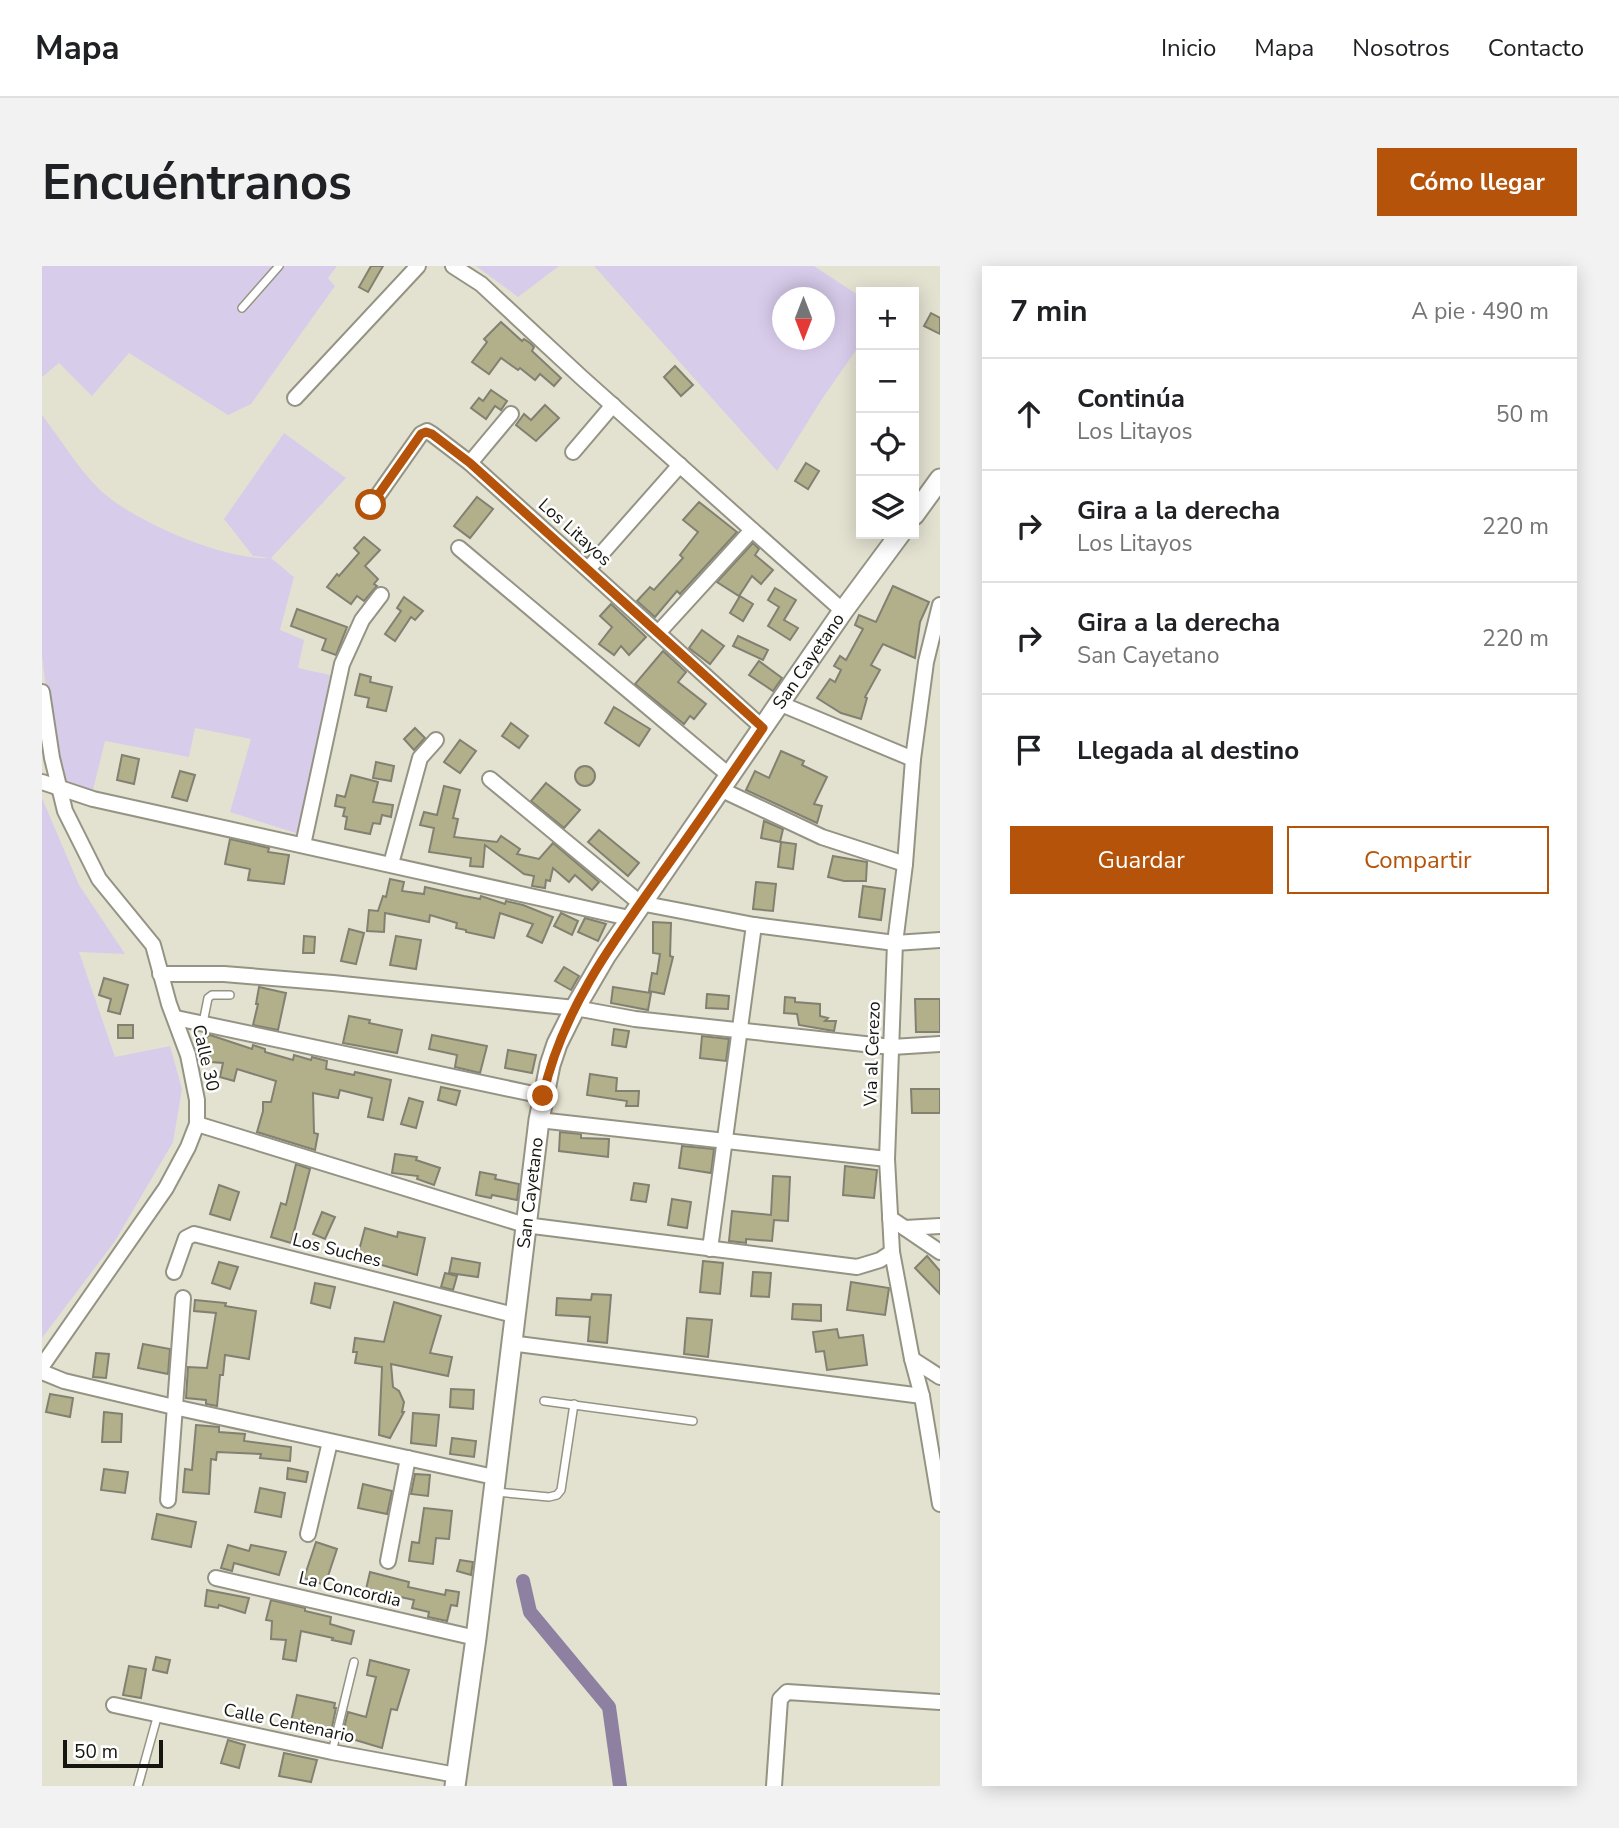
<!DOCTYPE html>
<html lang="es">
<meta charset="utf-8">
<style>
body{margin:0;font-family:"Nunito Sans",sans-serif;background:#f2f2f2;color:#202124}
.controls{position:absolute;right:21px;top:21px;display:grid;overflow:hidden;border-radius:0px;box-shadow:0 4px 18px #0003}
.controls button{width:63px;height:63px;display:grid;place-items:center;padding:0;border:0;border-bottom:2px solid #e0e0e0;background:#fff;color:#202124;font:35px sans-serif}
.compass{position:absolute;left:730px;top:21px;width:63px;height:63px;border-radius:50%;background:#fff;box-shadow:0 4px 18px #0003;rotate:180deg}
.scale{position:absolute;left:21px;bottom:18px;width:100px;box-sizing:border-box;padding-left:7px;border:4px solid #161610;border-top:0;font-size:19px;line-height:24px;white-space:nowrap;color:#161610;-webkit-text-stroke:5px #fff;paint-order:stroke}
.stop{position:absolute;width:21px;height:21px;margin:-16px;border:5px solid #b45309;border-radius:50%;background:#fff}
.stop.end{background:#b45309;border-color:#fff;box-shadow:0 2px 7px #0008}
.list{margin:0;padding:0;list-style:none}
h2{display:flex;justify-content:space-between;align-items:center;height:91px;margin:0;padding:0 28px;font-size:30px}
h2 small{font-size:23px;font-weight:400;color:#757577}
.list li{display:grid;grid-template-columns:46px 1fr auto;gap:21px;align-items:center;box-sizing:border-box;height:112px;padding:0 28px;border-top:2px solid #e0e0e0}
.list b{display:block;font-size:26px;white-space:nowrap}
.list p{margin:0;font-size:23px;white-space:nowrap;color:#757577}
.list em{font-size:23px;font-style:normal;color:#757577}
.actions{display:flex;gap:14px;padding:21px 28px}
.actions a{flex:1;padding:16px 0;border:2px solid #b45309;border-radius:0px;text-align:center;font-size:24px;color:#b45309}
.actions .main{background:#b45309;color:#fff}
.icon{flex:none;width:38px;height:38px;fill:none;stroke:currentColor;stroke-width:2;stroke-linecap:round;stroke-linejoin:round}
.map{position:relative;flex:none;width:898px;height:1520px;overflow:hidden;border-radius:0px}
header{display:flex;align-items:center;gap:42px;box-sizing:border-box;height:98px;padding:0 35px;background:#fff;border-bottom:2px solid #e0e0e0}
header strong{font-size:33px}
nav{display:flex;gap:38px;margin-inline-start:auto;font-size:24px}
.intro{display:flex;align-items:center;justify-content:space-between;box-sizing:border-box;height:168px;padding:0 42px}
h1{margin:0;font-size:49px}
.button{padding:18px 32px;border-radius:0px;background:#b45309;color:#fff;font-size:24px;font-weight:700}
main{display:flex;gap:42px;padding:0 42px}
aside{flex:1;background:#fff;border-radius:0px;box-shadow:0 4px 18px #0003}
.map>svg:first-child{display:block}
.green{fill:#d8cceb;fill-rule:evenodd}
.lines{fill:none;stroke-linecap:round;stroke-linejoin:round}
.canal{stroke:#8d80a0;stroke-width:14}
.building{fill:#b2af8b;stroke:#828171;stroke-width:2}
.lane-casing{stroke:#959484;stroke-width:10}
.street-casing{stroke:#959484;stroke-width:18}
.secondary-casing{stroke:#959484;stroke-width:23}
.lane{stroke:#fff;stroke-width:7}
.street{stroke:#fff;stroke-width:14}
.secondary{stroke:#fff;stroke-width:19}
.route{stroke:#b45309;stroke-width:9}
.labels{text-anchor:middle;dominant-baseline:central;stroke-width:5;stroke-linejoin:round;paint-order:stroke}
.street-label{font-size:18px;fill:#161610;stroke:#fff}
</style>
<header>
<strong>Mapa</strong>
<nav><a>Inicio</a><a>Mapa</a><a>Nosotros</a><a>Contacto</a></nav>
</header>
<div class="intro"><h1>Encuéntranos</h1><a class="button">Cómo llegar</a></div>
<main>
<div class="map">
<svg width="898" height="1520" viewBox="0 0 898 1520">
<rect width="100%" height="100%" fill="#e3e2d1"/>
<g class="green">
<path d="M0,0H295L286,12L293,20L209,138L186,149L87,87L50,130L17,97L0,111Z"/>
<path d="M434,0H517L476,31Z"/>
<path d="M552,0H772L819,31V77L780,133L735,205ZM740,32H782V74H740Z"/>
<path d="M0,149C18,172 36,202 56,222C88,254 183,295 228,292L211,290L182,253L242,167L304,212L229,292L252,311L238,364L262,374L256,402L288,409L260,569L188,546L209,473L153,462L147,491L63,475L51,524L15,511L0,390Z"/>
<path d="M0,532L37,619L83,688L37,686L73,791L128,780L140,823L131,876L73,975L0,1072Z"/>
</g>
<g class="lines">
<path class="canal" d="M481,1315L488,1346L567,1441L578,1520"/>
</g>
<g class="building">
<path d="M329,0H341L326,26L317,21Z"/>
<path d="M889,47L898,52V68L882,60Z"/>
<path d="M459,56L480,75L482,73L488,77L492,81L490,85L519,112L512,120L498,108L493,114L478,102L476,104L459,92L447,108L430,96L445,76L442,73Z"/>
<path d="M633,100L651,119L639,130L622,111Z"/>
<path d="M449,124L465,135L459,144L453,140L444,153L429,142L437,132L441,135Z"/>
<path d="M503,139L517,152L494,175L474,159L482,148L489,154Z"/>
<path d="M764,197L777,205L766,223L753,215Z"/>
<path d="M435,231L451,243L428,272L412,260Z"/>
<path d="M657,236L695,266L638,328L635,325L613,351L595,335L608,321L612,324L641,292L638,289L656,266L641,254Z"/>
<path d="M322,271L338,284L323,300L336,313L332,318L335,320L322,335L315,330L309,338L285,321L295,308L297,310L317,287L312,282Z"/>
<path d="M711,277L717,283L713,289L731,304L719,318L710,310L697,330L675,316Z"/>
<path d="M851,320L887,336L878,356L873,392L841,378L829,399L838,404L823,431L825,432L819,453L799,447L775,432L788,413L793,416L799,404L792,400L798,390L804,394L821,363L813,359L817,349L834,356Z"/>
<path d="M733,322L754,334L742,354L756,362L748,374L726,360L737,341L726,334Z"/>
<path d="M698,330L711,338L701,355L688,347Z"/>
<path d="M362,331L381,345L373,354L369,351L353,375L343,368L359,345L355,342Z"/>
<path d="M569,338L604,371L587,389L579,380L572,389L557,378L570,361L558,350Z"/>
<path d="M255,343L305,361L294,389L280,384L284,373L249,360Z"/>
<path d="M660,364L682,380L668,398L647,382Z"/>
<path d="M696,370L726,384L721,394L691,380Z"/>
<path d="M621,385L644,406L636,416L664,438L652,453L648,450L642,458L593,418Z"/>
<path d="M717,395L740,412L731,425L707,409Z"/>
<path d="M318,408L329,411L328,416L350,421L344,445L325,441L327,432L313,429Z"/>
<path d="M572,441L608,463L597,480L563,457Z"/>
<path d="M469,457L486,470L477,482L460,470Z"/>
<path d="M373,462L383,472L372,484L362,473Z"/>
<path d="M418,474L434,485L418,507L402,496Z"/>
<path d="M739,485L762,495L760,499L785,511L772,538L780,540L775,557L704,524L713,505L727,512Z"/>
<path d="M80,489L97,493L92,518L75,514Z"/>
<path d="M334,496L352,500L349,515L331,512Z"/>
<circle cx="543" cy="510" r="10"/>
<path d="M138,505L153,509L145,535L130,531Z"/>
<path d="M309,509L336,516L331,536L351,539L349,551L340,549L338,558L331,557L328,568L303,563L305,551L301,550L303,542L293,540L295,529L303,531Z"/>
<path d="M504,517L538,544L522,562L489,535Z"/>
<path d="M402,520L418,524L411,552L416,553L412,571L455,576L459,570L478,583L475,588L497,593L511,577L557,616L550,624L533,609L527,616L511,602L508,615L504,614L503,622L490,620L492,610L482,608L443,579L441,601L428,600L429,592L387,586L392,562L378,559L382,546L395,549Z"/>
<path d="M722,555L741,563L738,576L719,572Z"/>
<path d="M557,564L597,597L586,610L546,576Z"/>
<path d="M188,573L227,582L226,586L247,589L242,618L206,614L208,603L183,598Z"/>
<path d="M739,576L754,578L751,603L736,601Z"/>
<path d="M791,590L825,596L824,615H802L786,611Z"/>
<path d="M348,613L362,616L360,625L382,628L383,621L422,630L438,633L439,630L463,638L464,635L481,639L511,651L500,677L485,670L491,658L458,647L452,672L424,666V664L414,662L415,657L388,649L387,656L343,647L342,666L325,665L327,644L336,645L341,630L344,631Z"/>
<path d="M714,616L734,618L731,645L711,643Z"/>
<path d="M821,620L843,623L839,654L817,651Z"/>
<path d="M519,647L536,655L530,669L512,660Z"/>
<path d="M543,652L564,658L556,675L536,666Z"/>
<path d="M611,656L629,657L628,690L631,691L622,728L607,725L610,707L615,708L618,688L611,687Z"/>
<path d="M307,663L322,667L314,698L299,695Z"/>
<path d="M262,670L273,671L272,687H261Z"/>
<path d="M354,670L379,674L374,703L348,699Z"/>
<path d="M522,701L537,710L529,724L513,715Z"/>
<path d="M62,712L86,719L78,748L66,745L69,733L57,729Z"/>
<path d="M217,721L244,727L236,764L211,759L216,738H214Z"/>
<path d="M571,721L609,727L606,744L569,737Z"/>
<path d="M665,728L687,730L686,743L664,742Z"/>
<path d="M743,731L753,732V736L778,738V750L786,752L783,755H794L792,765L757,759L755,748L742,747Z"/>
<path d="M873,733H898V766H874Z"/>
<path d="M307,750L328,754L327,757L360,764L355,787L301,777Z"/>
<rect x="76" y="759" width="15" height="13"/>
<path d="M572,763L587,765L584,781L570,779Z"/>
<path d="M168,769L210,783L211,779L223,783V786L251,794L252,789L269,794L270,791L285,795L284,803L312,809L313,806L349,814L341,854L326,851L330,832L298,824L296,832L271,827L272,867L276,868L273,884L215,866L221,845V836H229L234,815L195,803L192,815L178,811L181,797L169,796L162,773Z"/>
<path d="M390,769L445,780L438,807L413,801L415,789L387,783Z"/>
<path d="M660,770L687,773L684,795L658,792Z"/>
<path d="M466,784L494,789L490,807L463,802Z"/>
<path d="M548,808L575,812L574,825H597L596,840H584L585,835L545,829Z"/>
<path d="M399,821L418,825L414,839L396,834Z"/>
<path d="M869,823H898V847H870Z"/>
<path d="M367,832L381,836L374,862L359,858Z"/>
<path d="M518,866L539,868V872L567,873L566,891L517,885Z"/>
<path d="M640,880L672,883L669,907L637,902Z"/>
<path d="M353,888L375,891L374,894L398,902L392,919L375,913L376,910L350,907Z"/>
<path d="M254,898L268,903L249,977L229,971L239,937L244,939Z"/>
<path d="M803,900L835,904L832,932L801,929Z"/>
<path d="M438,906L454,909L453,913L477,918L475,934L450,929L449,932L434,929Z"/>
<path d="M731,910L748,911L746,955L732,954L730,975L704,973V977L687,975L690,945L729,949Z"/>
<path d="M592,917L607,919L604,936L589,934Z"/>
<path d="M177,919L197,926L188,954L168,948Z"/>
<path d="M630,933L649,936L645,962L626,959Z"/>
<path d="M280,946L293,951L283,973L271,968Z"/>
<path d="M323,962L355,971L356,966L383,972L375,1009L315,992Z"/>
<path d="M885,990L898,1005V1028L873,1002Z"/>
<path d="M410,992L438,997L436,1011L407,1007Z"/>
<path d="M661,995L681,997L678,1028L658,1026Z"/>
<path d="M177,996L196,1001L188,1023L170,1017Z"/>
<path d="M711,1006L729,1007L727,1031L709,1030Z"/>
<path d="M403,1007L415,1010L411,1024L399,1021Z"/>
<path d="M809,1016L847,1022L843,1049L805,1044Z"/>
<path d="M273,1017L293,1021L288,1042L269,1037Z"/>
<path d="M550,1028L569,1029L565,1077L546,1075L548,1051L514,1049L515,1032L549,1034Z"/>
<path d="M153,1034L184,1037L183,1040L214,1045L207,1093L183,1089L181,1109H178L175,1140L164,1138V1134L144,1132L146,1101L165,1102L174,1047L152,1045Z"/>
<path d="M352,1036L399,1050L388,1087L410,1091L406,1110L349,1098L351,1121L357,1125L362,1136L360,1146H362L348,1172L337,1169L340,1101L313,1097L315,1086H311L313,1072L342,1076Z"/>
<path d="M751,1038L779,1039V1055L750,1053Z"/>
<path d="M645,1052L670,1054L666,1091L642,1088Z"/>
<path d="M795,1063L797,1072L821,1069L825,1099L785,1104L782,1085L774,1086L771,1066Z"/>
<path d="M101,1078L128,1083L126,1108L96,1102Z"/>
<path d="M54,1087L67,1088L64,1112L51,1111Z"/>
<path d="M409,1123L432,1124L431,1143L408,1141Z"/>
<path d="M8,1128L31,1132L28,1151L4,1146Z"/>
<path d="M62,1146L80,1148L79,1176H60Z"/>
<path d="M371,1147L397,1149L394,1180L369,1177Z"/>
<path d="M154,1159L177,1161V1166L203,1168L202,1175L249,1181L248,1195L218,1192L219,1188L175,1186L174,1194L169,1193L167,1228L141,1226L143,1203L150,1204Z"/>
<path d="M410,1172L434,1175L432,1191L408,1188Z"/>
<path d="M246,1202L266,1206L264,1216L245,1213Z"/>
<path d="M62,1203L86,1206L83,1227L59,1224Z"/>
<path d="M373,1208L388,1209L386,1230L369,1228Z"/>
<path d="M321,1218L350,1225L345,1248L316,1242Z"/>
<path d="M218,1222L243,1227L239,1251L213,1246Z"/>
<path d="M382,1242L410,1245L407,1273L394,1272L391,1298L367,1295L370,1276L377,1277Z"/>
<path d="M115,1248L154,1256L149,1281L110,1273Z"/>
<path d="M274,1276L295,1283L283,1319L262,1312Z"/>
<path d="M186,1279L207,1285L209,1279L244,1286L237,1309L192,1297L190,1305L179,1302Z"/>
<path d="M418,1294L431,1296L429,1309L415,1305Z"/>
<path d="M328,1306L367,1316L366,1321L403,1329L404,1324L417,1326L415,1340L409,1339L405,1355L386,1351L387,1346L370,1342L372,1334L345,1328L344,1336L322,1332Z"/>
<path d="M165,1324L207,1332L203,1347L177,1339L176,1342L163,1340Z"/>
<path d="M229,1334L263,1342V1345L289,1351L288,1358L312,1365L309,1378L290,1374L291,1372L259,1365L254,1395L241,1393L244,1374L229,1373L230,1355L224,1354Z"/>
<path d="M114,1391L128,1394L125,1407L111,1404Z"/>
<path d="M328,1394L367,1404L355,1444L349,1443L340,1482L300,1470L306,1446L324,1451L334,1411L325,1409Z"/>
<path d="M87,1400L104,1403L99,1432L81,1429Z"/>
<path d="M255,1429L293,1437L292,1442H294L289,1466L286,1468L248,1460Z"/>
<path d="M186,1474L203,1479L197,1502L179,1497Z"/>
<path d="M242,1487L275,1494L269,1516L237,1510Z"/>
</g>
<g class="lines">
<g class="lane-casing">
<g id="lane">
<path d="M200,42L237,0"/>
<path d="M161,757L166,732L170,729H188"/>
<path d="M502,1135L651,1155"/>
<path d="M454,1226L507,1231L515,1229L519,1224L532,1138"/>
<path d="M290,1486L312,1396"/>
<path d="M96,1520L116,1448"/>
</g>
</g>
<g class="street-casing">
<g id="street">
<path d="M411,0L439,18L539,111L801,345"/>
<path d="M253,132L376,0"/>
<path d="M531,186L571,139"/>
<path d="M428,197L469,148"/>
<path d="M329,239L379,168L385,165L390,168L428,197L721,462"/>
<path d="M417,282L688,510"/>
<path d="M546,303L638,199"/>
<path d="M898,339L884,396L871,493L863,598L853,677L845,893L850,986L870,1093L880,1130L898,1238"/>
<path d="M616,367L710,264"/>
<path d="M0,426L10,492L23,545L57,613L111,679L127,738L146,789L155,834V858L146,881L124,922L0,1100"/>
<path d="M739,438L871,493"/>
<path d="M448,513L598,637L712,659L853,677L898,674"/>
<path d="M0,516L51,533L587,652"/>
<path d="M680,524L780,571L863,598"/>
<path d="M261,579L300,398L320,354L339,329"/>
<path d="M349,598L378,492L394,474"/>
<path d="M118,708H182L291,717L533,742L593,753L850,781L898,778"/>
<path d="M134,752L501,830"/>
<path d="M497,854L845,893"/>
<path d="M155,858L483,959L815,1001L838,994L850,986"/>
<path d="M848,952L898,986"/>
<path d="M863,962L898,960"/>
<path d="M668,983L712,659"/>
<path d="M132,1006L144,972L152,968L472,1049"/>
<path d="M468,1077L880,1130"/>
<path d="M870,1093L898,1111"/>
<path d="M0,1106L22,1115L132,1141L452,1211"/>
<path d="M126,1234L141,1032"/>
<path d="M266,1268L288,1176"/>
<path d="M346,1295L366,1192"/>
<path d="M174,1312L434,1372"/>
<path d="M72,1439L290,1486L414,1509"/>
<path d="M732,1520L738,1433L745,1426L898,1436"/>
</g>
</g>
<g class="secondary-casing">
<g id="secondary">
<path d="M872,249L898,213"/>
<path id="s1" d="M413,1520L434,1372L497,854L508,799L515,778L533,742L564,689L801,345L858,268"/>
</g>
</g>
<use href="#lane" class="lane"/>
<use href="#street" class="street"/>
<use href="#secondary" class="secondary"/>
</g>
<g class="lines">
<path class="route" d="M329,239L379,168L384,166L390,168L428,197L721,462C691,506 661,550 630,593C578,666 520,741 501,830"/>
</g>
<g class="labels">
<g class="street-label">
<text transform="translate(533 266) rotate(42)">Los Litayos</text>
<text stroke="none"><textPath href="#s1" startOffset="1208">San Cayetano</textPath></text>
<text transform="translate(830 788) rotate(-88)">Via al Cerezo</text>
<text transform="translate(164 792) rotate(77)">Calle 30</text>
<text stroke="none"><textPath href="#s1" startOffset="598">San Cayetano</textPath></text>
<text transform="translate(295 984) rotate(14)">Los Suches</text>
<text transform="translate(308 1323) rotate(13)">La Concordia</text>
<text transform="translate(247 1457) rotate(12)">Calle Centenario</text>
</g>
</g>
</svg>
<div class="controls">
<button>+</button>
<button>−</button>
<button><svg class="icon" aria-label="locate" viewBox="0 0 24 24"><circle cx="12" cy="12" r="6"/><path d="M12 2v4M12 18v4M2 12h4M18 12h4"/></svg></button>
<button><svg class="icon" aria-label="layers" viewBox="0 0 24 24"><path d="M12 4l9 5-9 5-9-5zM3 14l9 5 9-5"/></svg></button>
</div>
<svg class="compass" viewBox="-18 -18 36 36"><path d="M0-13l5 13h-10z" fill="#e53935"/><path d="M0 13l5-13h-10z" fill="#757577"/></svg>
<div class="scale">50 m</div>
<div class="stop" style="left:329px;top:239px"></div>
<div class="stop end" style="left:501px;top:830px"></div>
</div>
<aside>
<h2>7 min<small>A pie · 490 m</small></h2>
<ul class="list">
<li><svg class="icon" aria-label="ahead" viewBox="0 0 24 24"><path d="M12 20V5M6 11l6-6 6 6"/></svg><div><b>Continúa</b><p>Los Litayos</p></div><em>50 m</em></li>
<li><svg class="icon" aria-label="right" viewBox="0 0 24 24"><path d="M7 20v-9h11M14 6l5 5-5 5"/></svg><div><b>Gira a la derecha</b><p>Los Litayos</p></div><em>220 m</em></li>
<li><svg class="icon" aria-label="right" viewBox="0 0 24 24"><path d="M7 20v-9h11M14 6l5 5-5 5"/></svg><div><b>Gira a la derecha</b><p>San Cayetano</p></div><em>220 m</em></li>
<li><svg class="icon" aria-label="arrive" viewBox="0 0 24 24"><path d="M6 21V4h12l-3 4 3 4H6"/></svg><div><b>Llegada al destino</b></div></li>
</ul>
<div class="actions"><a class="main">Guardar</a><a>Compartir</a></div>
</aside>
</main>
